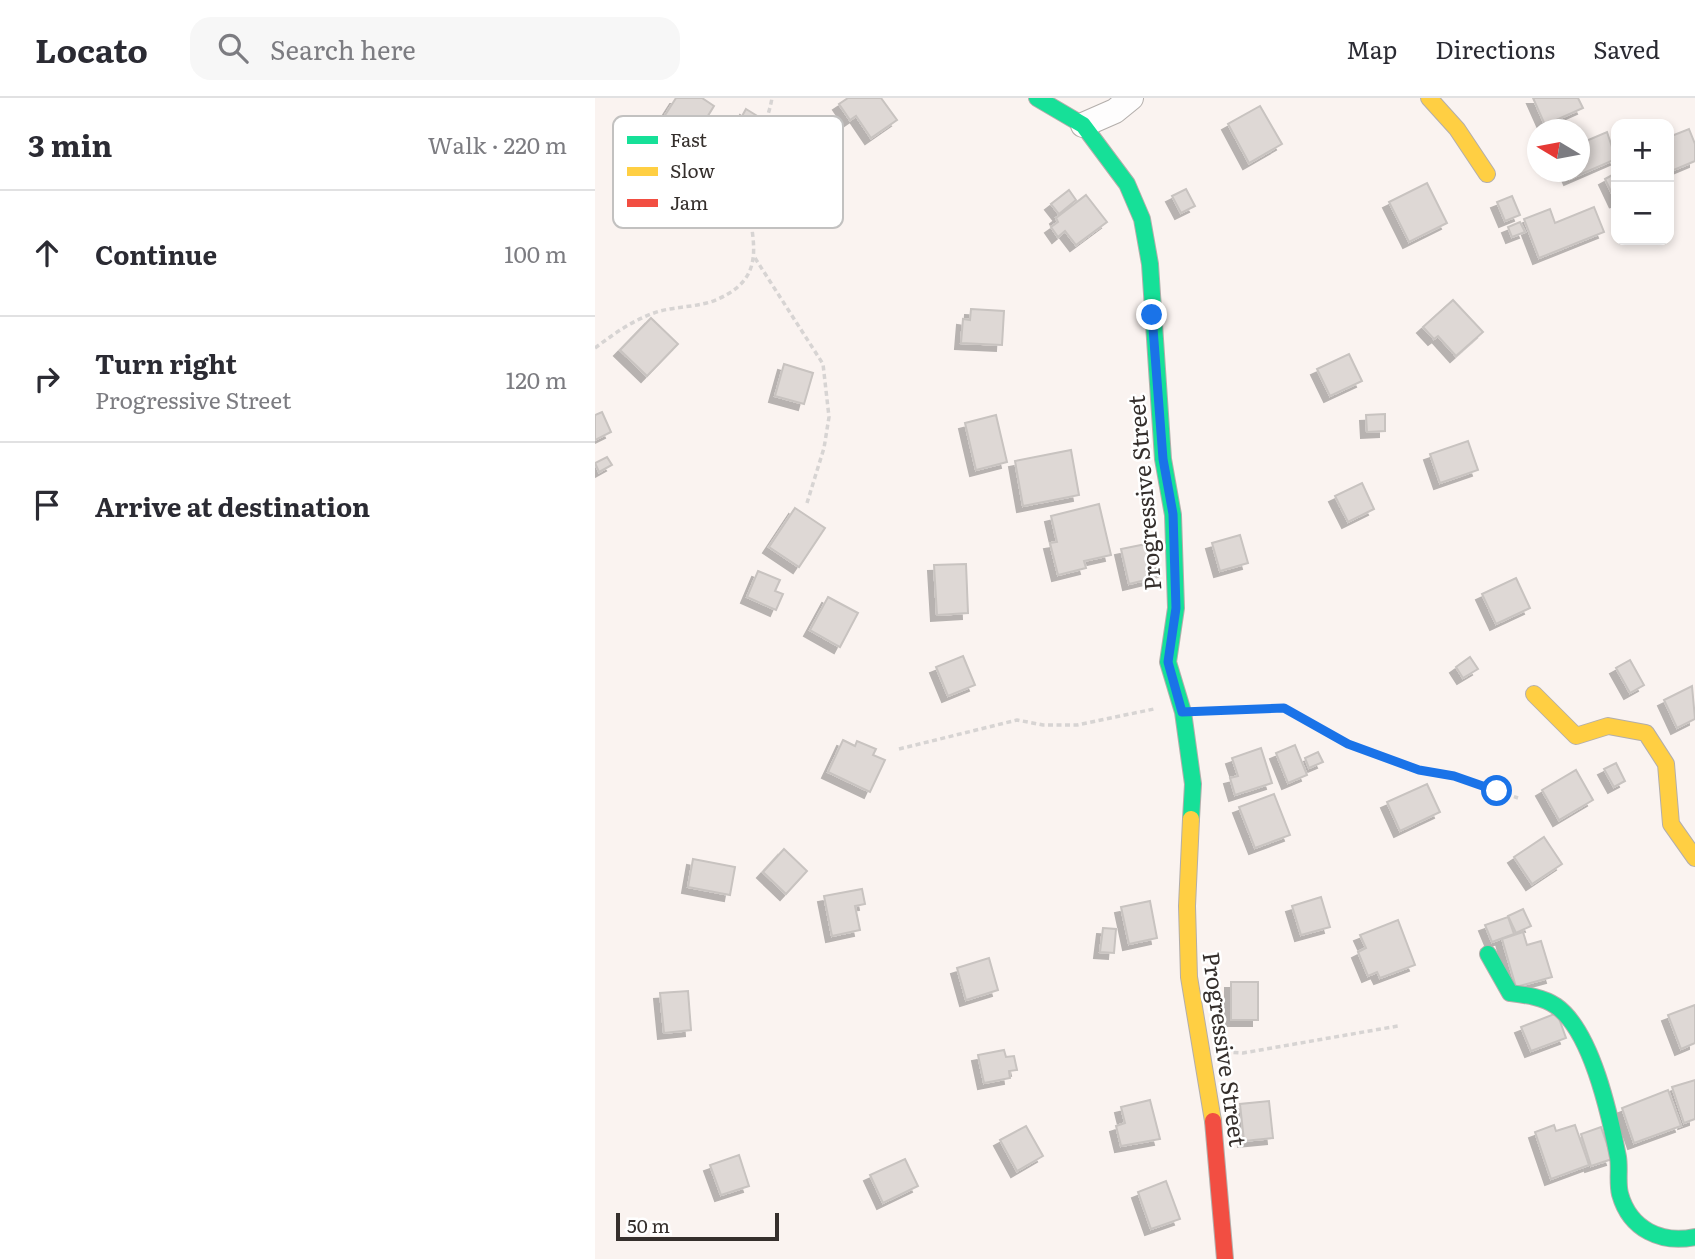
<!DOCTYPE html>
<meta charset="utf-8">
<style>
body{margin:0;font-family:Literata,serif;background:#f7f7f7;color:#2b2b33}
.controls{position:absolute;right:21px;top:21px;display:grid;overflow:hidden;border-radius:14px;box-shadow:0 4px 10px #0003}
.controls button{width:63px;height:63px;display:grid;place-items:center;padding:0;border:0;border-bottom:2px solid #e1e1e2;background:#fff;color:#2b2b33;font:35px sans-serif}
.compass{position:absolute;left:932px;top:21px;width:63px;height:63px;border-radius:50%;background:#fff;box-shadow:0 4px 10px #0003;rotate:280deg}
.scale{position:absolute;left:21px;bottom:18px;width:163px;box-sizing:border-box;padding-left:7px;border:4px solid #352f2c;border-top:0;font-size:19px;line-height:24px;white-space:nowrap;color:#352f2c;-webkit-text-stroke:5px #fff;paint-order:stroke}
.stop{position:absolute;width:21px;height:21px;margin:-16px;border:5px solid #1a73e8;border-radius:50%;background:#fff}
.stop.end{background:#1a73e8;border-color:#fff;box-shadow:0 2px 7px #0008}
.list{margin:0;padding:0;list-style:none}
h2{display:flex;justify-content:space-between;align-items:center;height:91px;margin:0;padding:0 28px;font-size:30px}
h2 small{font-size:23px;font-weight:400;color:#7c7c81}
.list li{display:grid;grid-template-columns:46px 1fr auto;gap:21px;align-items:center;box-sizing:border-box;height:126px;padding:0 28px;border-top:2px solid #e1e1e2}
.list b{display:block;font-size:26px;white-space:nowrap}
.list p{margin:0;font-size:23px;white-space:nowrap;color:#7c7c81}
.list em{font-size:23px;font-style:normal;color:#7c7c81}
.icon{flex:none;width:38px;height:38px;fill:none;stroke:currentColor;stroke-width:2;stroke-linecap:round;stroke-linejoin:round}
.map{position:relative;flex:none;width:1100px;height:1161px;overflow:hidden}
header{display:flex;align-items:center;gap:42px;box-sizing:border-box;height:98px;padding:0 35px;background:#fff;border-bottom:2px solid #e1e1e2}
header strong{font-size:33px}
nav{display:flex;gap:38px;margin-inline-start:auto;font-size:24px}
.search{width:490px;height:63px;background:#f7f7f7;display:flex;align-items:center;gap:18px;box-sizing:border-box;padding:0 24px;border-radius:21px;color:#7c7c81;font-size:26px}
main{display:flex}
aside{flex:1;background:#fff}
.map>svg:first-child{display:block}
.building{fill:#ded8d5;stroke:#c8c3c0;stroke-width:2;filter:url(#shadow)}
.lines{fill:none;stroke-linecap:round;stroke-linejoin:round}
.street-casing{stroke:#b3aeab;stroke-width:26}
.fast-casing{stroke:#b3aeab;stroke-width:18}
.slow-casing{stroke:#b3aeab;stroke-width:18}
.jam-casing{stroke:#b3aeab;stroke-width:18}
.path{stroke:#d7d4d3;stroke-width:3.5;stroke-dasharray:5 3.5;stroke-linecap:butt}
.street{stroke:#fefdfd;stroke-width:24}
.fast{stroke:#16e098;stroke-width:16}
.slow{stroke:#ffcf43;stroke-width:16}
.jam{stroke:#f24e42;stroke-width:16}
.route{stroke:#1a73e8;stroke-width:9}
.labels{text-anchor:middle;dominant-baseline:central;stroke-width:5;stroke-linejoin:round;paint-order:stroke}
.street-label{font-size:23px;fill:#352f2c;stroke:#fff}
.key{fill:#fff;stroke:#c2c1c0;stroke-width:2}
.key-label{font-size:19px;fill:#352f2c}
</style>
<header>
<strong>Locato</strong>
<div class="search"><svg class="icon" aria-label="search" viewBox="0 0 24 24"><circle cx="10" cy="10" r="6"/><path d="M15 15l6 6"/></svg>Search here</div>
<nav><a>Map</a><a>Directions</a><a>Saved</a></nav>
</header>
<main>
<aside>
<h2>3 min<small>Walk · 220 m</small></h2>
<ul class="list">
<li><svg class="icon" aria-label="ahead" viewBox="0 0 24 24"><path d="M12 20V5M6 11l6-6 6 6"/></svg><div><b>Continue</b></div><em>100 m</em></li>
<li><svg class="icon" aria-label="right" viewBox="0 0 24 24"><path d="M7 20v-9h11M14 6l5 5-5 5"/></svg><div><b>Turn right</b><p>Progressive Street</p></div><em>120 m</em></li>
<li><svg class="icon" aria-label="arrive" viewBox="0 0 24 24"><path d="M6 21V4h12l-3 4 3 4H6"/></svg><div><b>Arrive at destination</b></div></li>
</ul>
</aside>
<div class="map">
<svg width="1100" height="1161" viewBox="0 0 1100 1161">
<defs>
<filter id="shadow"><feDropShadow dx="-6" dy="6" stdDeviation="0" flood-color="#0004"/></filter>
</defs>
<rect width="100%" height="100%" fill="#faf3f0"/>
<g class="building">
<path d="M81,0H107L119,8L98,42L67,22Z"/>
<path d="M253,0H286L302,22L276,40L261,18L255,22L244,6Z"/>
<path d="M938,0H983L988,10L950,27Z"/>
<path d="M665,8L687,46L654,65L633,26Z"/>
<path d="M151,11L164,19L159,28L146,20Z"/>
<path d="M1094,31L1100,46V63L1074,74V39Z"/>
<path d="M1012,34L1021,61L975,81L972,74H984V46Z"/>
<path d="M1021,75V104L1010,81Z"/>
<path d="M832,85L852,125L814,144L794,104Z"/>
<path d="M591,91L600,108L586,115L577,98Z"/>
<path d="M474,92L481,102L464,116L456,106Z"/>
<path d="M491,97L512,124L481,147L470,133L463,139L456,129L463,124L461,120Z"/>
<path d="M917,98L925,117L910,123L902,104Z"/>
<path d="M999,109L1009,134L944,160L929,121L955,111L960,125Z"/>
<path d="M925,124L930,134L917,139L913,129Z"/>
<path d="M858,202L888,234L861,258L843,238L839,241L828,229Z"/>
<path d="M376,211L409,213L407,247L366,245L368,221L375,222Z"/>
<path d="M56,220L83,246L52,278L25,252Z"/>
<path d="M754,256L767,283L735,298L722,271Z"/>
<path d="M189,266L218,275L209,306L180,298Z"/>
<path d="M7,314L16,334L0,342V317Z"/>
<path d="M790,316V333L772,334L771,317Z"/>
<path d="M401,317L412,364L381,372L370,325Z"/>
<path d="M873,343L883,372L845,385L835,356Z"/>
<path d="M476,352L484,397L428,408L420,363Z"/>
<path d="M12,359L17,367L4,374L0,365Z"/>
<path d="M767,385L779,411L753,424L740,398Z"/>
<path d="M504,406L516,457L489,463L491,470L463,477L455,445L462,444L456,418Z"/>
<path d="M200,410L230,430L204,469L174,449Z"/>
<path d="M645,437L653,465L625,473L617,445Z"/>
<path d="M556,445L563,479L534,486L526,451Z"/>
<path d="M371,466L373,515L342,517L339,467Z"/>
<path d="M163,473L185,482L180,493L188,496L181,512L152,499Z"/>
<path d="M921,480L935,510L901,526L887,496Z"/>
<path d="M233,499L263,515L245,549L215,532Z"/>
<path d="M368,558L380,587L353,598L341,569Z"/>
<path d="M875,559L883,571L868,580L861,569Z"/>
<path d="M1035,562L1049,587L1035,595L1021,570Z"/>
<path d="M1097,588L1100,621L1082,630L1069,602Z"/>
<path d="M248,642L260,648L262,643L281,651L278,657L290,662L275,694L233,674Z"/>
<path d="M700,647L712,677L693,685L681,655Z"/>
<path d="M666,650L677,685L640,697L635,680L643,678L637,660Z"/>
<path d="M723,654L728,664L714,670L710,660Z"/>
<path d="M1021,665L1030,683L1019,689L1009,671Z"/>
<path d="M981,672L998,702L964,722L947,692Z"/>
<path d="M832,686L845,714L805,733L792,704Z"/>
<path d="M679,696L695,737L660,750L644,709Z"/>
<path d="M949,739L967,766L937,786L919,759Z"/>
<path d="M189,751L212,773L191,796L168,774Z"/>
<path d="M98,761L140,769L135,797L93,789Z"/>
<path d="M267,791L270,806L260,808L265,832L237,838L229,798Z"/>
<path d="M726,799L735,829L706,837L697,808Z"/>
<path d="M555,803L562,840L534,846L526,809Z"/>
<path d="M928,811L936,828L921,835L913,818Z"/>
<path d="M913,819L919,836L897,844L890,827Z"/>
<path d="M803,822L820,867L785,880L782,874L773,878L763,854L771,850L765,837Z"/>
<path d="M508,830L521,831L519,855L505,854Z"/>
<path d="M928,834L932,847L946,843L957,879L921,889L907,841Z"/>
<path d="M394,860L403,892L371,902L362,870Z"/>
<rect x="636" y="884" width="27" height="38"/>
<path d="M93,893L96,932L69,935L65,895Z"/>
<path d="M1100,907V945L1086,951L1073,917Z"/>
<path d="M962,915L971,940L936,953L926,929Z"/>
<path d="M409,952L411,959L419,958L422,972L414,973L415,980L389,985L383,957Z"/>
<path d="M1100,982V1021L1089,1025L1077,989Z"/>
<path d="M1073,992L1086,1028L1039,1045L1027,1010Z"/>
<path d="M555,1002L565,1041L526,1048L521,1028L530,1025L526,1009Z"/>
<path d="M674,1003L678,1040L649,1043L645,1006Z"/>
<path d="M959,1027L961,1033L980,1027L994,1067L956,1081L940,1034Z"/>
<path d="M431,1028L448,1058L422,1073L405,1042Z"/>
<path d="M1006,1029L1017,1061L996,1068L986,1036Z"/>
<path d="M144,1057L154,1088L126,1097L115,1067Z"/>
<path d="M310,1061L323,1088L288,1105L275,1077Z"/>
<path d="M571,1083L585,1121L556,1131L543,1094Z"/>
</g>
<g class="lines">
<g class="street-casing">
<path id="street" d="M488,27L520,13L536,0"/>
</g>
<g class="fast-casing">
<g id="fast">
<path d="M442,0L488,27L532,86L547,121L555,166L568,361L578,417L581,510L573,564L588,614L598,686L596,721"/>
<path d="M893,856L915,895C931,897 948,899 961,908C997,933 1015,1018 1023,1059C1025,1071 1022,1084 1025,1096C1035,1132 1067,1146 1100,1139"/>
</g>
</g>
<g class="slow-casing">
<g id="slow">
<path d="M834,0L862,31L892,76"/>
<path d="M939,596L981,638L1013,628L1051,635L1071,666L1076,726L1100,760"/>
<path d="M596,721L592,808L594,879L618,1023"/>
</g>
</g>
<g class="jam-casing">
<path id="jam" d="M618,1023L630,1161"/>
</g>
<g class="path">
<path d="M160,160L228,266L234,319L229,350L212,405"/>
<path d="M0,250C20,235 41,220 65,213C84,208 106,209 123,201C182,175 149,129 153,83C156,54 172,29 177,0"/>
<path d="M614,613L689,610L753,646L824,672L859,678L923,700"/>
<path d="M304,651L422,622L448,627H482L559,611"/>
<path d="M630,954L648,955L803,928"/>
</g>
<use href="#street" class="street"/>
<use href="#fast" class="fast"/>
<use href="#slow" class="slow"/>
<use href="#jam" class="jam"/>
</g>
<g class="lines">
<path class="route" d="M557,217L568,361L578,416L581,510L573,564L587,614L689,610L753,646L824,672L859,678L902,693"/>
</g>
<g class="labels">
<g class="street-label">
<text transform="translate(548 395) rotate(-95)">Progressive Street</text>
<text transform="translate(631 951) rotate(82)">Progressive Street</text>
</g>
</g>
<rect x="18" y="18" width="230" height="112" rx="10" class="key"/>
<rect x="32" y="38" width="31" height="8" fill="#16e098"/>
<rect x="32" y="69" width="31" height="9" fill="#ffcf43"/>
<rect x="32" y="101" width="31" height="8" fill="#f24e42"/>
<g class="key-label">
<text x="75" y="49">Fast</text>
<text x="75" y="80">Slow</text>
<text x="75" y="112">Jam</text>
</g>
</svg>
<div class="controls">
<button>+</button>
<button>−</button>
</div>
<svg class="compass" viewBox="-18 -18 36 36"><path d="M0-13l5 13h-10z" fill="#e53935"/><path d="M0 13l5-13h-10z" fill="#7c7c81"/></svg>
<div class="scale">50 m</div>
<div class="stop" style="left:902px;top:693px"></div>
<div class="stop end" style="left:557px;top:217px"></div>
</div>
</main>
